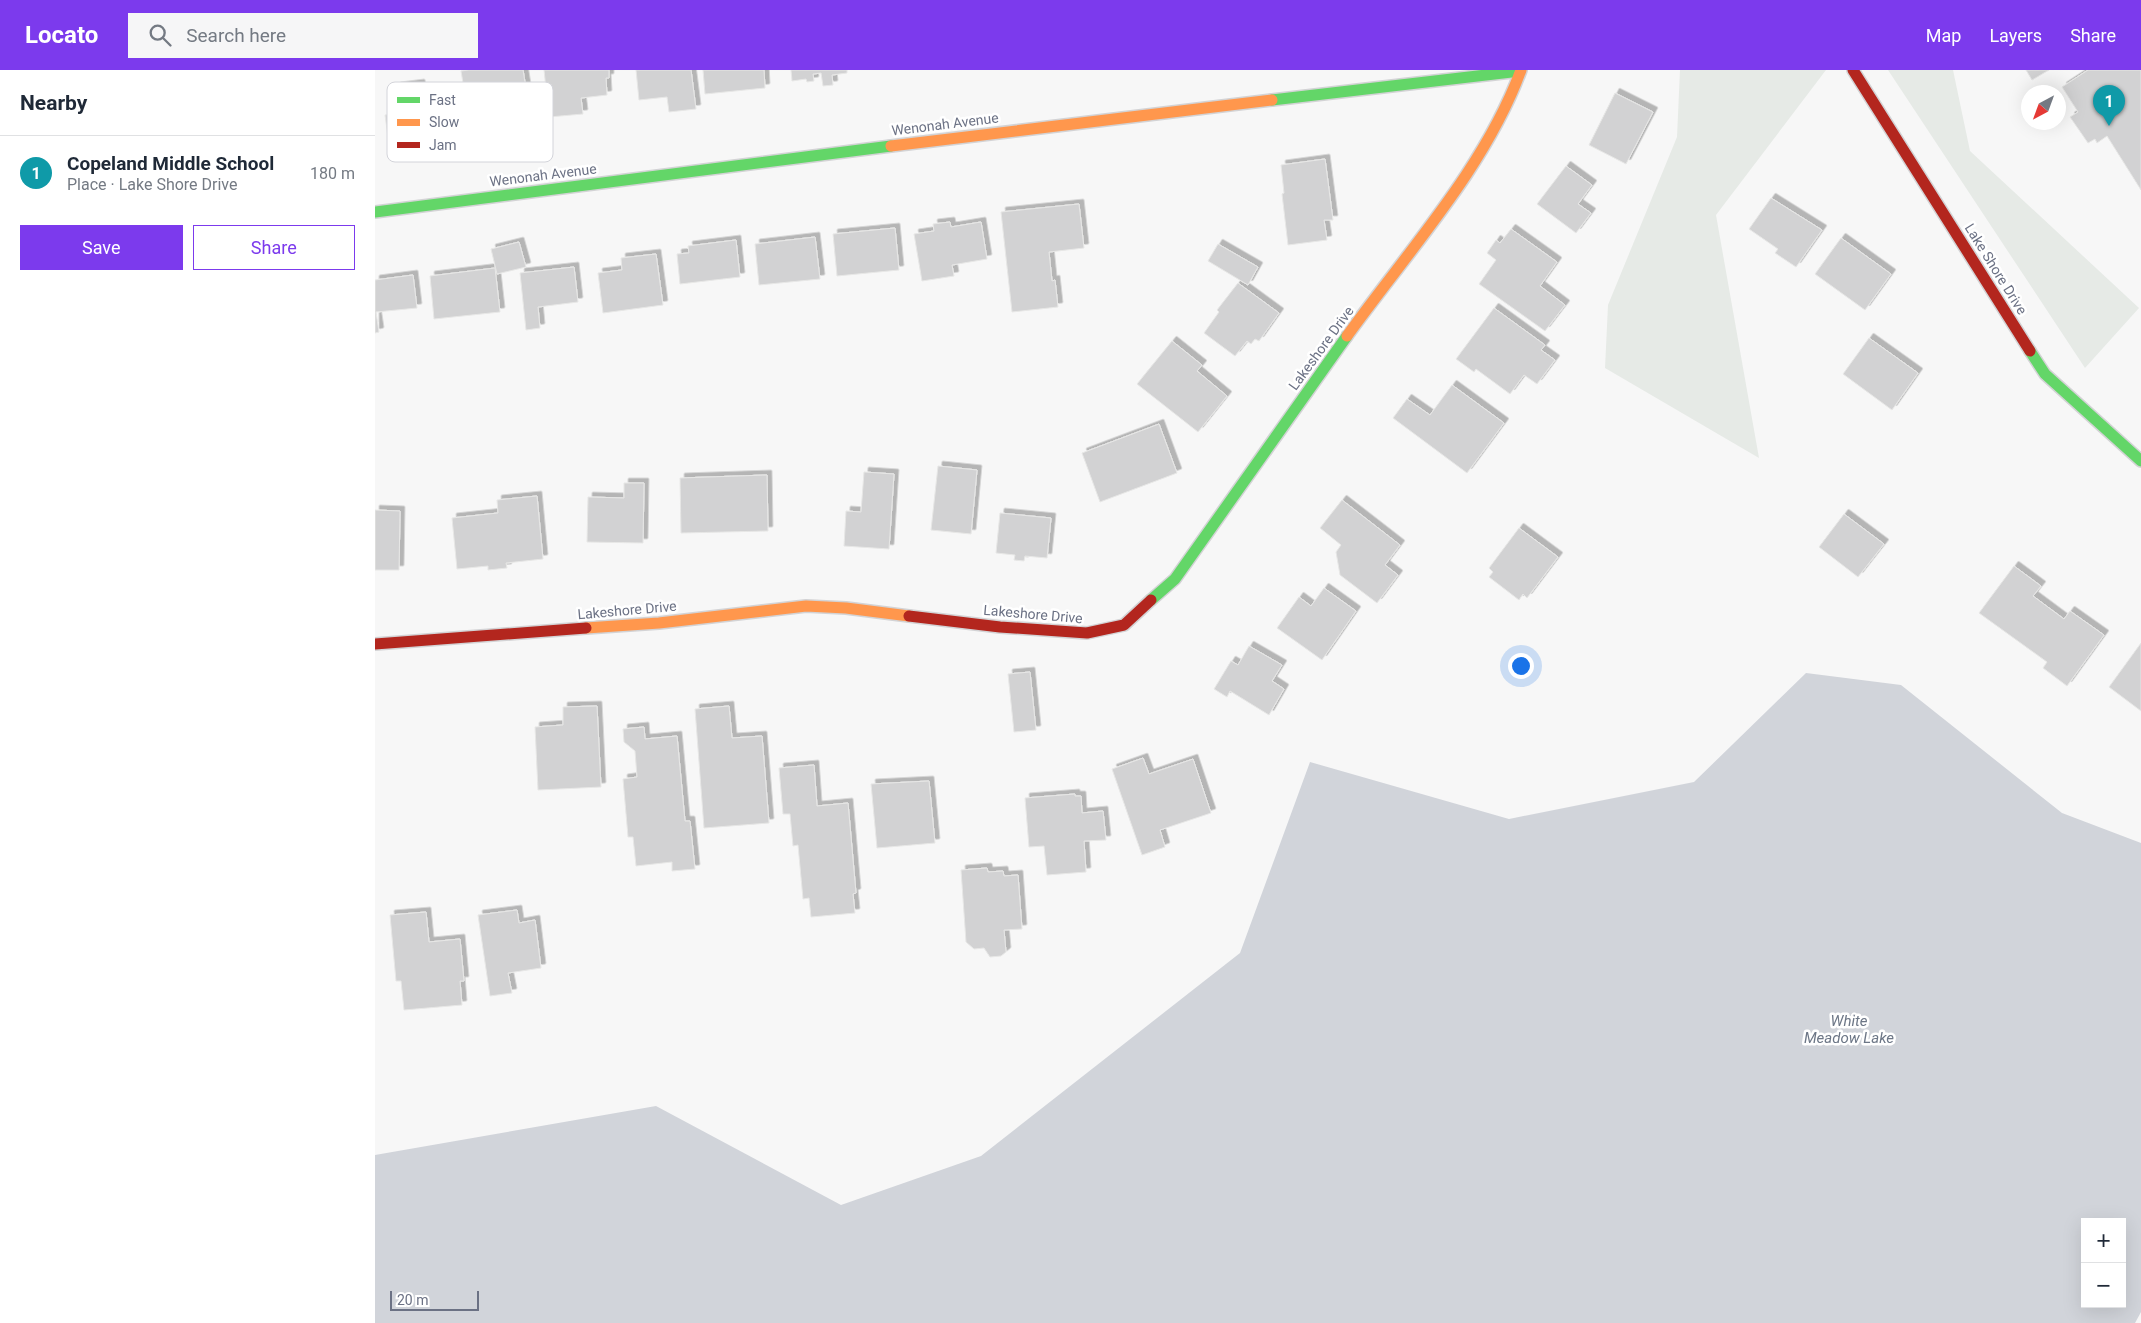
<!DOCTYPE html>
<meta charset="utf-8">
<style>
body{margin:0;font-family:Roboto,sans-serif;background:#f6f6f7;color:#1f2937}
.controls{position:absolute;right:15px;bottom:15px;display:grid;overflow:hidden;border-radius:0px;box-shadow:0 5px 20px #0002}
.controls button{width:45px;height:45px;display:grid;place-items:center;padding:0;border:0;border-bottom:1px solid #e0e1e3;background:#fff;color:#1f2937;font:25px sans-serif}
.compass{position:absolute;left:1646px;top:15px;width:45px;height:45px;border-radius:50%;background:#fff;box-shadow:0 5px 20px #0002;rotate:221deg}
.scale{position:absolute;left:15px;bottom:12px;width:89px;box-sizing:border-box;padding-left:5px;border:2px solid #6b7184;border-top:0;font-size:14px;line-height:18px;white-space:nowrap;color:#6b7184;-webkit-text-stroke:4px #fff;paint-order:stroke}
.you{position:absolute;left:1145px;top:595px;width:18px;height:18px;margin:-12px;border:4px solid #fff;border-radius:50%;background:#1a73e8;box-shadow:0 0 0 8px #1a73e833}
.badge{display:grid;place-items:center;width:32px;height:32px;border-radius:50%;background:#7c3aed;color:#fff;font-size:16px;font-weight:700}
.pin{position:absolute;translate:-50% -41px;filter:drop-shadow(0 1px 2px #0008)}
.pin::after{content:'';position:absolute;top:26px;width:18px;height:15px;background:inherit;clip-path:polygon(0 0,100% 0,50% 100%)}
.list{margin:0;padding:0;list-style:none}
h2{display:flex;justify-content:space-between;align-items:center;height:65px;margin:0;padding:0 20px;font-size:21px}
h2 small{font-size:16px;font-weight:400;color:#747a83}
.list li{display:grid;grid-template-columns:32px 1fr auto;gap:15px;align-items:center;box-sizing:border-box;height:75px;padding:0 20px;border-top:1px solid #e0e1e3}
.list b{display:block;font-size:19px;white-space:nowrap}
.list p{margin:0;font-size:16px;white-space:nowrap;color:#747a83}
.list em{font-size:16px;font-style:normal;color:#747a83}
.actions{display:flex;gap:10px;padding:15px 20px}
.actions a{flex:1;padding:11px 0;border:1px solid #7c3aed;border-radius:0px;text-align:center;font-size:18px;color:#7c3aed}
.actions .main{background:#7c3aed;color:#fff}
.icon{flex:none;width:28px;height:28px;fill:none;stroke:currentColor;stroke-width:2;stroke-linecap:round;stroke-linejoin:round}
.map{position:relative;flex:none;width:1766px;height:1253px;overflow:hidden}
header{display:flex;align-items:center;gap:30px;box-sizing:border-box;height:70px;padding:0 25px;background:#7c3aed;color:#fff}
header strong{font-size:24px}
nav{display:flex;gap:28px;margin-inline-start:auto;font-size:18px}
.search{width:350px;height:45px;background:#f6f6f7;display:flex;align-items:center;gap:12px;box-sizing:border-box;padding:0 18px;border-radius:0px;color:#747a83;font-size:19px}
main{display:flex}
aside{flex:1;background:#fff}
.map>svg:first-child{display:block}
.green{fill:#e6eae6}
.water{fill:#d1d4da;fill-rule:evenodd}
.building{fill:#d2d2d3;stroke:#e7e7e6;filter:url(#shadow)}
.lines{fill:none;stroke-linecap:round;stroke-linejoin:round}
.fast-casing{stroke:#d3d3d5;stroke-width:14}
.slow-casing{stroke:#d3d3d5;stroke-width:14}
.jam-casing{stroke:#d3d3d5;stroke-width:14}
.fast{stroke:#63d668;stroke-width:11}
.slow{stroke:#ff974d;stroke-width:11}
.jam{stroke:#b3261e;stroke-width:11}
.labels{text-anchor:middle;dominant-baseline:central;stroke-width:5;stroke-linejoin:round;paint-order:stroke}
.street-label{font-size:14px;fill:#6b7184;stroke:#fff}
.water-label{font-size:15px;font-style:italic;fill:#6c7686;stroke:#fff}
.key{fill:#fff;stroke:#d3d4da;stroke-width:1}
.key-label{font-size:14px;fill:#6b7184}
</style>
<header>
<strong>Locato</strong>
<div class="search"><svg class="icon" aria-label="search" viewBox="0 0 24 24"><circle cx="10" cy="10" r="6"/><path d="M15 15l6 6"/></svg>Search here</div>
<nav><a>Map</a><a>Layers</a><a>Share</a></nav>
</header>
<main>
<aside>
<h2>Nearby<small></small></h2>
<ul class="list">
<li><span class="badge" style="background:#0f9aa8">1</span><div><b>Copeland Middle School</b><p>Place · Lake Shore Drive</p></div><em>180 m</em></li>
</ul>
<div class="actions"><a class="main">Save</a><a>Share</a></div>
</aside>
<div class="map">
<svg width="1766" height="1253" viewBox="0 0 1766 1253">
<defs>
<filter id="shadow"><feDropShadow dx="4.5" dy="-4.5" stdDeviation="0" flood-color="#0004"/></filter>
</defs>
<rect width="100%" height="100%" fill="#f7f7f7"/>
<g class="green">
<path d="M1305,0H1451L1341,145L1384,388L1230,298L1233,235L1302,67Z"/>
<path d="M1513,0H1578L1595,81L1764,238L1710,298Z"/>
</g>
<path class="water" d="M1431,603L1526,615L1687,743L1766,773V1242L1760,1253H0V1085L281,1036L466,1135L606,1086L865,883L935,692L1134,749L1319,712ZM1710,1152H1747V1234H1710Z"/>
<g class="building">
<path d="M94,0H148L156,49L115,56L112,39L93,43L86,1Z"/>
<path d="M169,0H234V8H231L232,25L206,28L208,44L174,47Z"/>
<path d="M261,0H316L321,39L294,42L292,27L264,30Z"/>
<path d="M328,0H389L390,18L330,24Z"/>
<path d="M416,0H472V3L457,5L458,15L448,16L446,3L438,4L439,11L432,12L431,9L417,11Z"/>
<path d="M1651,0H1674L1657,10Z"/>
<path d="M1713,0H1766V120L1732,66L1722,73L1720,69L1713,73L1695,47L1703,42L1687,17Z"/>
<path d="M45,14L48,35L70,33L75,66L14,74L10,45L25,43L21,17Z"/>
<path d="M1240,23L1278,42L1251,94L1214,75Z"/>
<path d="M950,89L958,150H949L952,170L913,175L907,124L909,123L906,95Z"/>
<path d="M1191,96L1217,115L1203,134L1216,143L1201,163L1162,134Z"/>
<path d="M1396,128L1447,160L1421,197L1400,183L1403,179L1374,159Z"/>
<path d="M704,134L709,178L674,182L677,211L680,210L683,237L637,242L626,142Z"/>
<path d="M575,152L576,157L606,152L612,189L577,195L579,206L547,211L539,164L559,161L558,154Z"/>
<path d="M520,158L524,200L462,206L458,164Z"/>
<path d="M1136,159L1182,192L1165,216L1190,235L1170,261L1104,214L1121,190L1112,183L1121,170L1125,173Z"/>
<path d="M440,167L445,209L384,215L380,174Z"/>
<path d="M1466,168L1516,204L1490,240L1440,204Z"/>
<path d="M361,170L365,207L305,214L302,184L314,183L313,176Z"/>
<path d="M144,172L151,197L122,204L116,179Z"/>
<path d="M843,174L883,197L873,215L833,191Z"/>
<path d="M281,184L288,235L228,243L223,203L247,200L246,188Z"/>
<path d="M199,197L203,232L163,237L165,258L151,260L145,203Z"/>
<path d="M120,198L125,242L59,249L55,206Z"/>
<path d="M38,205L42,238L1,242L4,262L0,263V210Z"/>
<path d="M863,213L904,243L884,271L880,269L876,274L872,271L860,286L829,263L844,242L842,240Z"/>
<path d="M1119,238L1170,275L1166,280L1180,290L1162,314L1149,305L1135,324L1101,299L1099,302L1081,289Z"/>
<path d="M1494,268L1543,303L1517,340L1468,304Z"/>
<path d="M797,271L827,295L822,301L852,326L823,362L762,314Z"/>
<path d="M1077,315L1129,353L1092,403L1018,348L1032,329L1055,345Z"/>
<path d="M784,354L802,403L725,432L707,383Z"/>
<path d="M563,396L602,400L596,464L556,460Z"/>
<path d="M489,402L519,404L514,479L469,476L471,441L486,442Z"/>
<path d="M392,405L393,461L306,463L305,408Z"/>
<path d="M249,413H269L268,473L212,472L213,427L249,428Z"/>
<path d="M162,426L168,489L131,493L132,498L113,500V496L82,499L77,448L123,443L122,430Z"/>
<path d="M967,430L1025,475L1010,495L1023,505L1002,533L965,505L961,482L966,475L945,458Z"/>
<path d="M0,440L25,441L24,500H0Z"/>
<path d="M625,443L676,448L672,488L650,486L649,491L639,490L640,485L621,483Z"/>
<path d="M1469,444L1509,474L1483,507L1444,477Z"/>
<path d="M1144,458L1183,487L1152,528L1148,524L1144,530L1114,507L1118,502L1114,498Z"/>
<path d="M1639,496L1666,516L1658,526L1689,549L1695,541L1729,565L1692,616L1668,598L1672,592L1604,543Z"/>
<path d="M949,518L981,541L947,590L902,558L924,527L936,536Z"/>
<path d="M1766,573V641L1734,617Z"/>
<path d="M874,576L907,595L897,611L909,619L894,645L855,621L852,627L839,619L856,591L863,595Z"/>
<path d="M655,602L661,660L639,662L633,604Z"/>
<path d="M222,636L226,717L163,720L160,657L188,655V637Z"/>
<path d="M354,636L357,668L387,666L394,753L329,758L320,639Z"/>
<path d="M269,657L270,669L302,666L310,751H315L320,799L297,801V792L261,796L258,767H253L248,709L262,707L260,681L249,672L248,659Z"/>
<path d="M768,688L774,704L818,689L836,743L785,760L790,777L767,785L737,699Z"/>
<path d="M439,695L442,736L473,733L481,823L478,824L480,843L436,847L434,828L428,829L423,775L418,776L415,744H408L404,698Z"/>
<path d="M554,711L560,773L502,778L496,714Z"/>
<path d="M700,724V726H706L707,743L728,741L731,770L709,771L711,802L672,805L669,776L654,777L650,728Z"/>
<path d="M612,798L613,802L628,801L629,806L643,805L647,859L629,860L631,882L626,886L615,887L609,878L599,879L591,872L586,800Z"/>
<path d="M142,840L144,853L160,850L166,898L133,903L137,923L115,926L103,845Z"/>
<path d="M51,842L54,872L85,869L89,911H85L87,935L29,940L26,911H21L15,845Z"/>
</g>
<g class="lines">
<g class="fast-casing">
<g id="fast">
<path d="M897,30L1145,1"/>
<path d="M0,142L516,76"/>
<path d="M1655,281L1670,304L1766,391"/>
<path d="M776,530L800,509L972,266"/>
</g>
</g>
<g class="slow-casing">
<g id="slow">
<path d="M516,76L897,30"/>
<path d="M972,266C1033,181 1110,98 1146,0"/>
<path d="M211,558L284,553L431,536L471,538L534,546"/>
</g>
</g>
<g class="jam-casing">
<g id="jam">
<path d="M1478,0L1655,281"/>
<path d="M534,546L625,557L712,563L749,555L776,530"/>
<path d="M0,574L211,558"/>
</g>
</g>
<use href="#fast" class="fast"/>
<use href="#slow" class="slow"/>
<use href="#jam" class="jam"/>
</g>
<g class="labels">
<g class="street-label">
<text transform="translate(570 54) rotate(-7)">Wenonah Avenue</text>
<text transform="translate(168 105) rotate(-7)">Wenonah Avenue</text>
<text transform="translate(1621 199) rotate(58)">Lake Shore Drive</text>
<text transform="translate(946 278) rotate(-54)">Lakeshore Drive</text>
<text transform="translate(252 540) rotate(-5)">Lakeshore Drive</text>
<text transform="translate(658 544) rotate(5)">Lakeshore Drive</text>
</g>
<g class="water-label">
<text x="1474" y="951">White<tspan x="1474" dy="17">Meadow Lake</tspan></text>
</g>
</g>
<rect x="12" y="12" width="166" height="80" rx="8" class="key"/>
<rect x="22" y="27" width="23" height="6" fill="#63d668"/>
<rect x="22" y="49" width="23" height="7" fill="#ff974d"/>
<rect x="22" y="72" width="23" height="6" fill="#b3261e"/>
<g class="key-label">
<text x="54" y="35">Fast</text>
<text x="54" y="57">Slow</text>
<text x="54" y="80">Jam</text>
</g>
</svg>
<div class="controls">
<button>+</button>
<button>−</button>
</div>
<svg class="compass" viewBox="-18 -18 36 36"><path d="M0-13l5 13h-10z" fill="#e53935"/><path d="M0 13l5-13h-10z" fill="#747a83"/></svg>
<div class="scale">20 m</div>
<div class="you"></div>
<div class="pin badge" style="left:1734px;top:56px;background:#0f9aa8">1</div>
</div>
</main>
